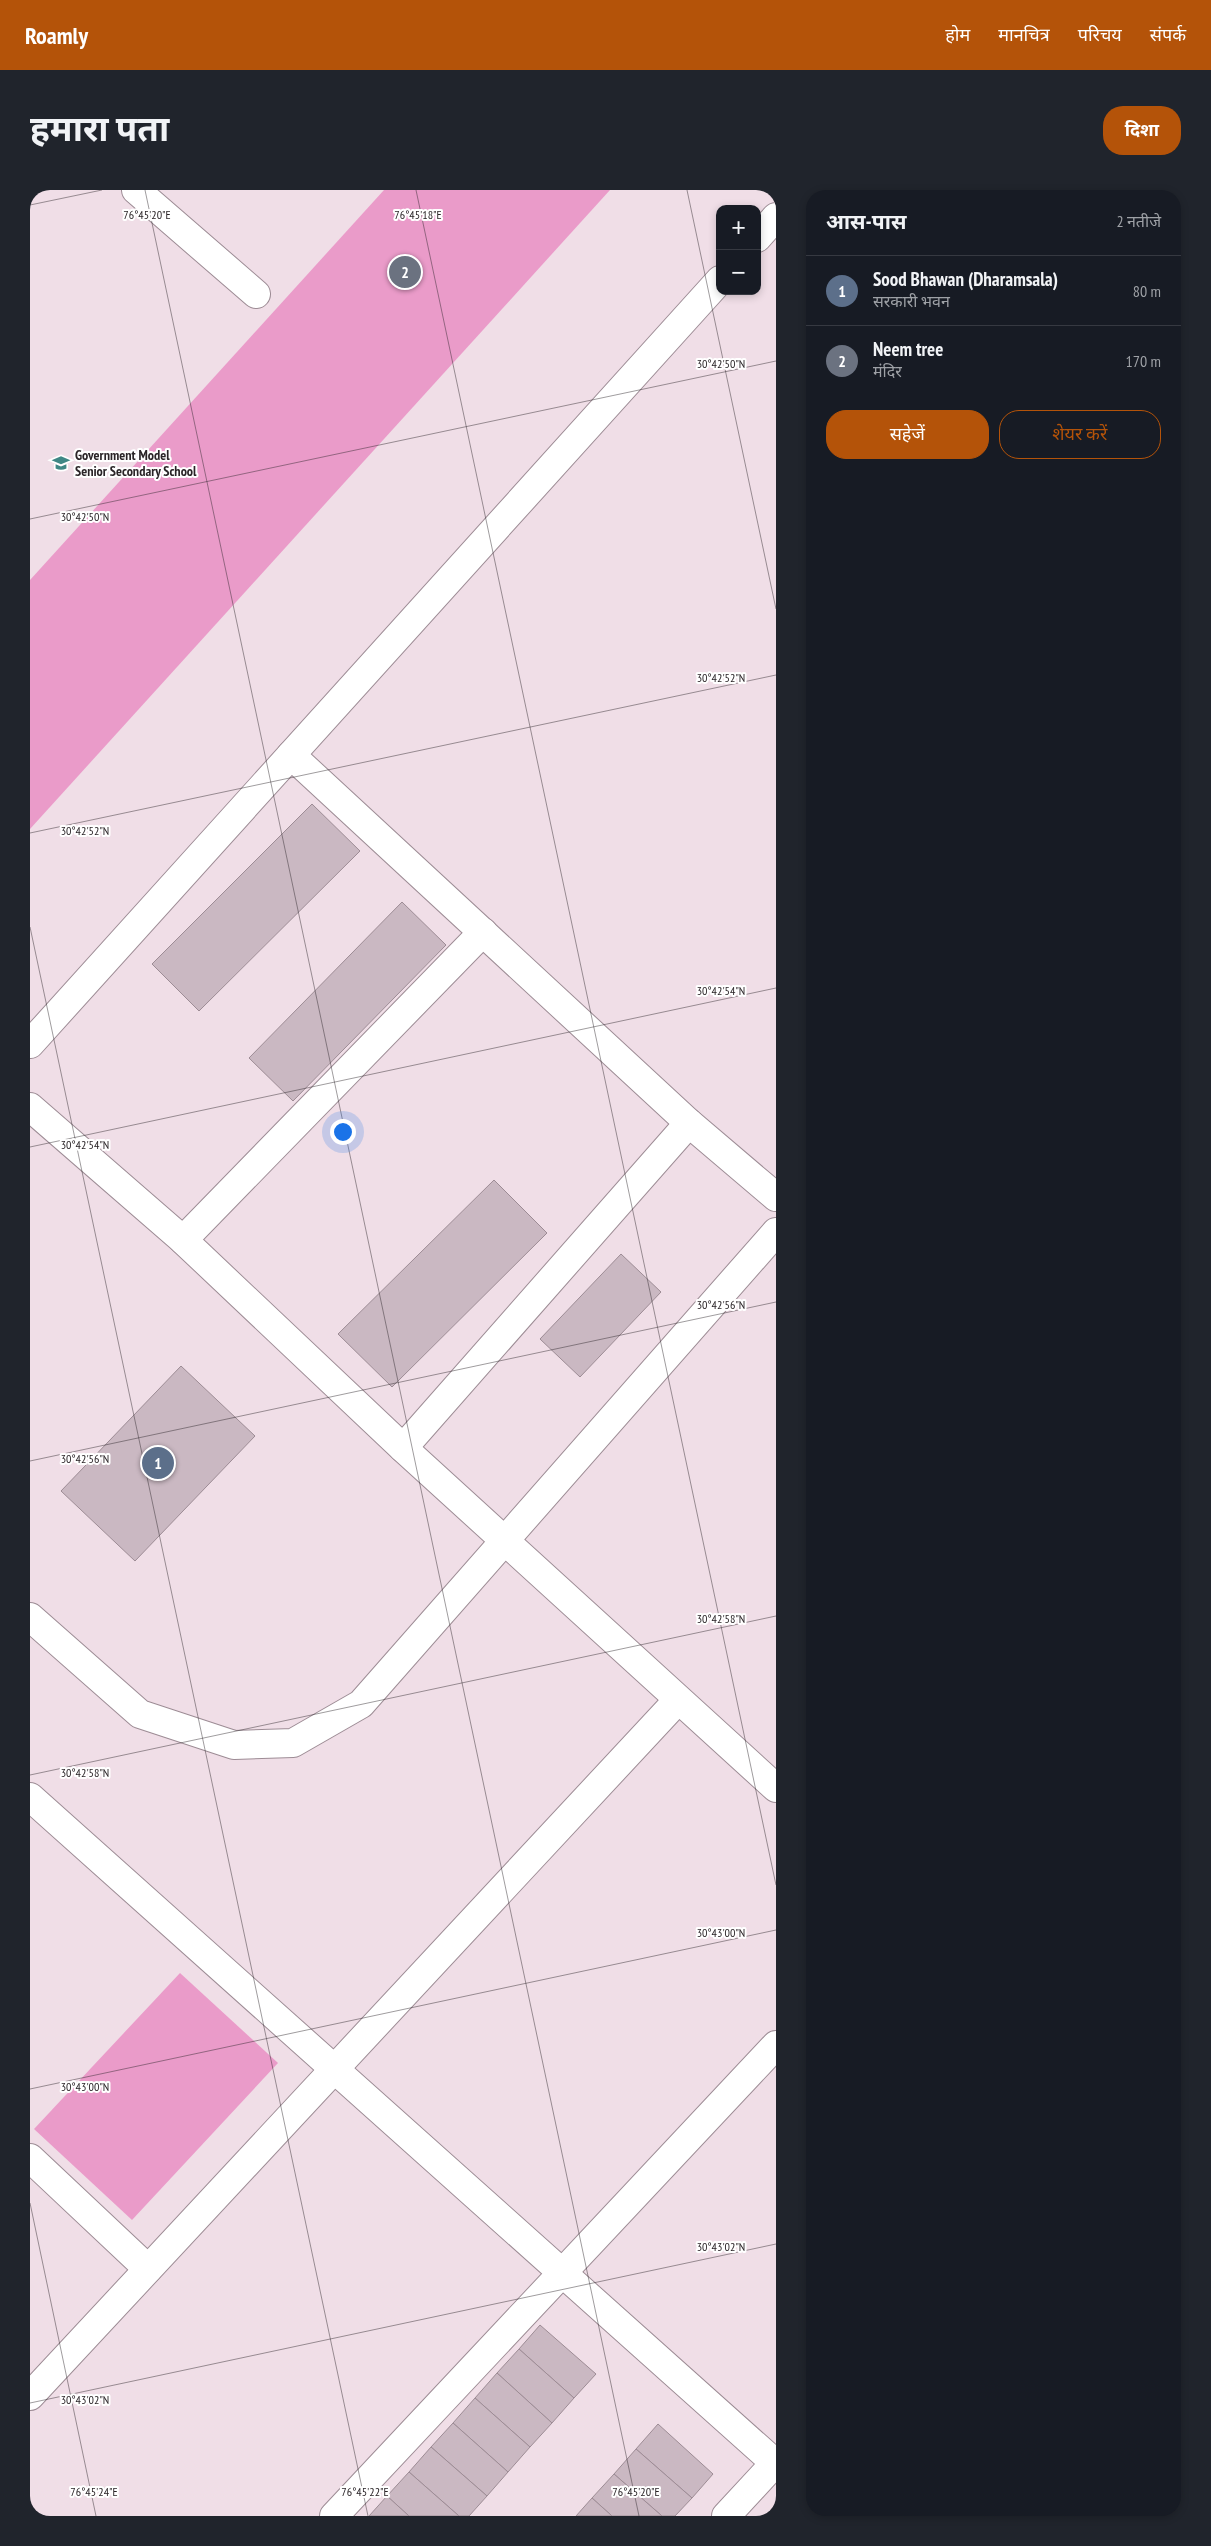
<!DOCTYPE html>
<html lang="hi">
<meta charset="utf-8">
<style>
body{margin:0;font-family:"PT Sans Narrow","Noto Sans Devanagari",sans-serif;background:#20242c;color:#f1f3f6}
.controls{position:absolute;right:15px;top:15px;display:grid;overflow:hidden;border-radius:10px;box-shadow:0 2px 8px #0003}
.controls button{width:45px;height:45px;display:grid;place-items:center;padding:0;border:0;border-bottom:1px solid #363941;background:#171b24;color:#f1f3f6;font:25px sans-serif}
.you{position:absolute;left:312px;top:941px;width:18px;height:18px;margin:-12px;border:4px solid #fff;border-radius:50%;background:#1a73e8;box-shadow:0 0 0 8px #1a73e833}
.badge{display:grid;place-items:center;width:32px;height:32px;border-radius:50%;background:#b45309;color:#fff;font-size:16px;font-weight:700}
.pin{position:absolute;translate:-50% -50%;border:2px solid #fff;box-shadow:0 1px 5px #0006}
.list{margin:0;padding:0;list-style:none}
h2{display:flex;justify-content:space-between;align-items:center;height:65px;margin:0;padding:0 20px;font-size:21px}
h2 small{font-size:16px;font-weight:400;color:#9ea1a6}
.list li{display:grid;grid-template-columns:32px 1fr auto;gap:15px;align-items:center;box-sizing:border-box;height:70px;padding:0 20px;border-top:1px solid #363941}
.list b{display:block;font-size:19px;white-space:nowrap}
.list p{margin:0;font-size:16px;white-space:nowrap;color:#9ea1a6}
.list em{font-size:16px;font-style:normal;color:#9ea1a6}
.actions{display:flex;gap:10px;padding:15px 20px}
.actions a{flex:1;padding:11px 0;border:1px solid #b45309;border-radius:20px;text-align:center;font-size:18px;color:#b45309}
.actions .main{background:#b45309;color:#fff}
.map{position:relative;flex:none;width:746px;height:2326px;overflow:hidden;border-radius:20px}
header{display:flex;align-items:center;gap:30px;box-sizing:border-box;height:70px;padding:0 25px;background:#b45309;color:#fff}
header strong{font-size:24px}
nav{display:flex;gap:28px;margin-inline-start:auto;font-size:18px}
.intro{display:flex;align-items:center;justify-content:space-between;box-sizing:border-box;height:120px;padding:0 30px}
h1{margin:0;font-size:35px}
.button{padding:12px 22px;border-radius:20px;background:#b45309;color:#fff;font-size:18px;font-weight:700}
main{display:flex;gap:30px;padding:0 30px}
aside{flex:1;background:#171b24;border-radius:20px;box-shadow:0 2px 8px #0003}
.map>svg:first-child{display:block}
.green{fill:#ea9bc9}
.building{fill:#cab8c2;stroke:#9d8c95}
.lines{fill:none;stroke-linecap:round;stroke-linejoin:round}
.minor-casing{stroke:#9d8c95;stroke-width:30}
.tertiary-casing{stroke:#9d8c95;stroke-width:30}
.minor{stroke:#fff;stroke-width:28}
.tertiary{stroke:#fff;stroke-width:28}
.ticks{fill:none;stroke:#2a2427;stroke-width:1;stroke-opacity:0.45}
.labels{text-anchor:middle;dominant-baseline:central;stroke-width:4;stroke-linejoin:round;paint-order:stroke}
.poi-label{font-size:14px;font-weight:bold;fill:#2a2427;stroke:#fff;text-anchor:start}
.ticks-label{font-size:12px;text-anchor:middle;fill:#2a2427;stroke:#fff;stroke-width:4;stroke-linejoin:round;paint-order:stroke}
</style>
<header>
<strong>Roamly</strong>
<nav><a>होम</a><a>मानचित्र</a><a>परिचय</a><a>संपर्क</a></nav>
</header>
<div class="intro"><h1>हमारा पता</h1><a class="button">दिशा</a></div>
<main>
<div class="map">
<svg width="746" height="2326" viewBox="0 0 746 2326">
<rect width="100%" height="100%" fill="#f0dee7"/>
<g class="green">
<path d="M354,0H580L0,639V390Z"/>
<path d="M150,1783L248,1873L102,2030L4,1939Z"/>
</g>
<g class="building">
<path d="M282,614L330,661L169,821L122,774Z"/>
<path d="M372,712L416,755L263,911L219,868Z"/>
<path d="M464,990L517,1043L362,1197L308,1144Z"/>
<path d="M591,1064L631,1102L550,1187L510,1149Z"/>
<path d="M151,1176L225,1246L105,1371L31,1301Z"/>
<path d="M510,2135L566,2184L544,2208L489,2159Z"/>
<path d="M489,2159L544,2208L522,2233L467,2183Z"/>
<path d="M467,2183L522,2233L500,2257L445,2208Z"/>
<path d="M445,2208L500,2257L478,2282L423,2233Z"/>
<path d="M423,2233L478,2282L457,2306L401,2257Z"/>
<path d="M628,2234L683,2284L662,2308L606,2259Z"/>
<path d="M401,2257L457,2306L439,2326H429L379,2282Z"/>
<path d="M606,2259L662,2308L645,2326H632L584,2284Z"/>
<path d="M379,2282L429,2326H379L357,2306Z"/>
<path d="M584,2284L632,2326H582L562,2308Z"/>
<path d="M357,2306L379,2326H339Z"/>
<path d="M562,2308L582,2326H546Z"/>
</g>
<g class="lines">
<g class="minor-casing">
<g id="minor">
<path d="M106,0L226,104"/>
<path d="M727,48L746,27"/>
<path d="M261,565L659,933L746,1007"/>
<path d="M0,854L690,90"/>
<path d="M0,917L153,1050L373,1258L746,1598"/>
<path d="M153,1050L453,742"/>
<path d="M373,1258L659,933"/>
<path d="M0,1607L745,2273"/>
<path d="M0,1968L118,2079"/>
<path d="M0,2206L648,1510"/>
<path d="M304,2326L746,1855"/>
<path d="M696,2326L746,2272"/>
</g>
</g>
<g class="tertiary-casing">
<path id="tertiary" d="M0,1427L110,1524L204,1555L263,1553L331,1514L746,1042"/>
</g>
<use href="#minor" class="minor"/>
<use href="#tertiary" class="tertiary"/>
</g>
<path class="ticks" d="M115,0L609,2326M386,0L746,1695M657,0L746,419M0,15L72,0M0,329L746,171M0,643L746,485M0,737L338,2326M0,957L746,798M0,1271L746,1112M0,1585L746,1426M0,1899L746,1740M0,2013L66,2326M0,2213L746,2054"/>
<defs>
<g id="school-bare" transform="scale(1.35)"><path d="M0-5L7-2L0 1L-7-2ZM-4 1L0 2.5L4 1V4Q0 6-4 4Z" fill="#3f8785" stroke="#fff" stroke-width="2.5" paint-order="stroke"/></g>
</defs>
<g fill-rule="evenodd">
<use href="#school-bare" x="31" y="273"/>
</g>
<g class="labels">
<g class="poi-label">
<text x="45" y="265">Government Model<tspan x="45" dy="16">Senior Secondary School</tspan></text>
</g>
</g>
<g class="ticks-label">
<text x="117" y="29">76°45'20"E</text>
<text x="388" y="29">76°45'18"E</text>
<text x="691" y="178">30°42'50"N</text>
<text x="55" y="331">30°42'50"N</text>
<text x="691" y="492">30°42'52"N</text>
<text x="55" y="645">30°42'52"N</text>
<text x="691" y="805">30°42'54"N</text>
<text x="55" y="959">30°42'54"N</text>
<text x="691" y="1119">30°42'56"N</text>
<text x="55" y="1273">30°42'56"N</text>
<text x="691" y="1433">30°42'58"N</text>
<text x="55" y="1587">30°42'58"N</text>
<text x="691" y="1747">30°43'00"N</text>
<text x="55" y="1901">30°43'00"N</text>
<text x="691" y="2061">30°43'02"N</text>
<text x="55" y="2214">30°43'02"N</text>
<text x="64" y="2306">76°45'24"E</text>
<text x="335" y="2306">76°45'22"E</text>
<text x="606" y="2306">76°45'20"E</text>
</g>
</svg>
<div class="controls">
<button>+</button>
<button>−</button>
</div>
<div class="you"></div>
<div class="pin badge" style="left:128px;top:1273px;background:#5c6f8a">1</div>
<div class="pin badge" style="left:375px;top:82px;background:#6b7280">2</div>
</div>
<aside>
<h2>आस-पास<small>2 नतीजे</small></h2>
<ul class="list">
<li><span class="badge" style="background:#5c6f8a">1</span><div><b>Sood Bhawan (Dharamsala)</b><p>सरकारी भवन</p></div><em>80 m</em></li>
<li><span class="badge" style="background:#6b7280">2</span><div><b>Neem tree</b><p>मंदिर</p></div><em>170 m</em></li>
</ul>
<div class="actions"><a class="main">सहेजें</a><a>शेयर करें</a></div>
</aside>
</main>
